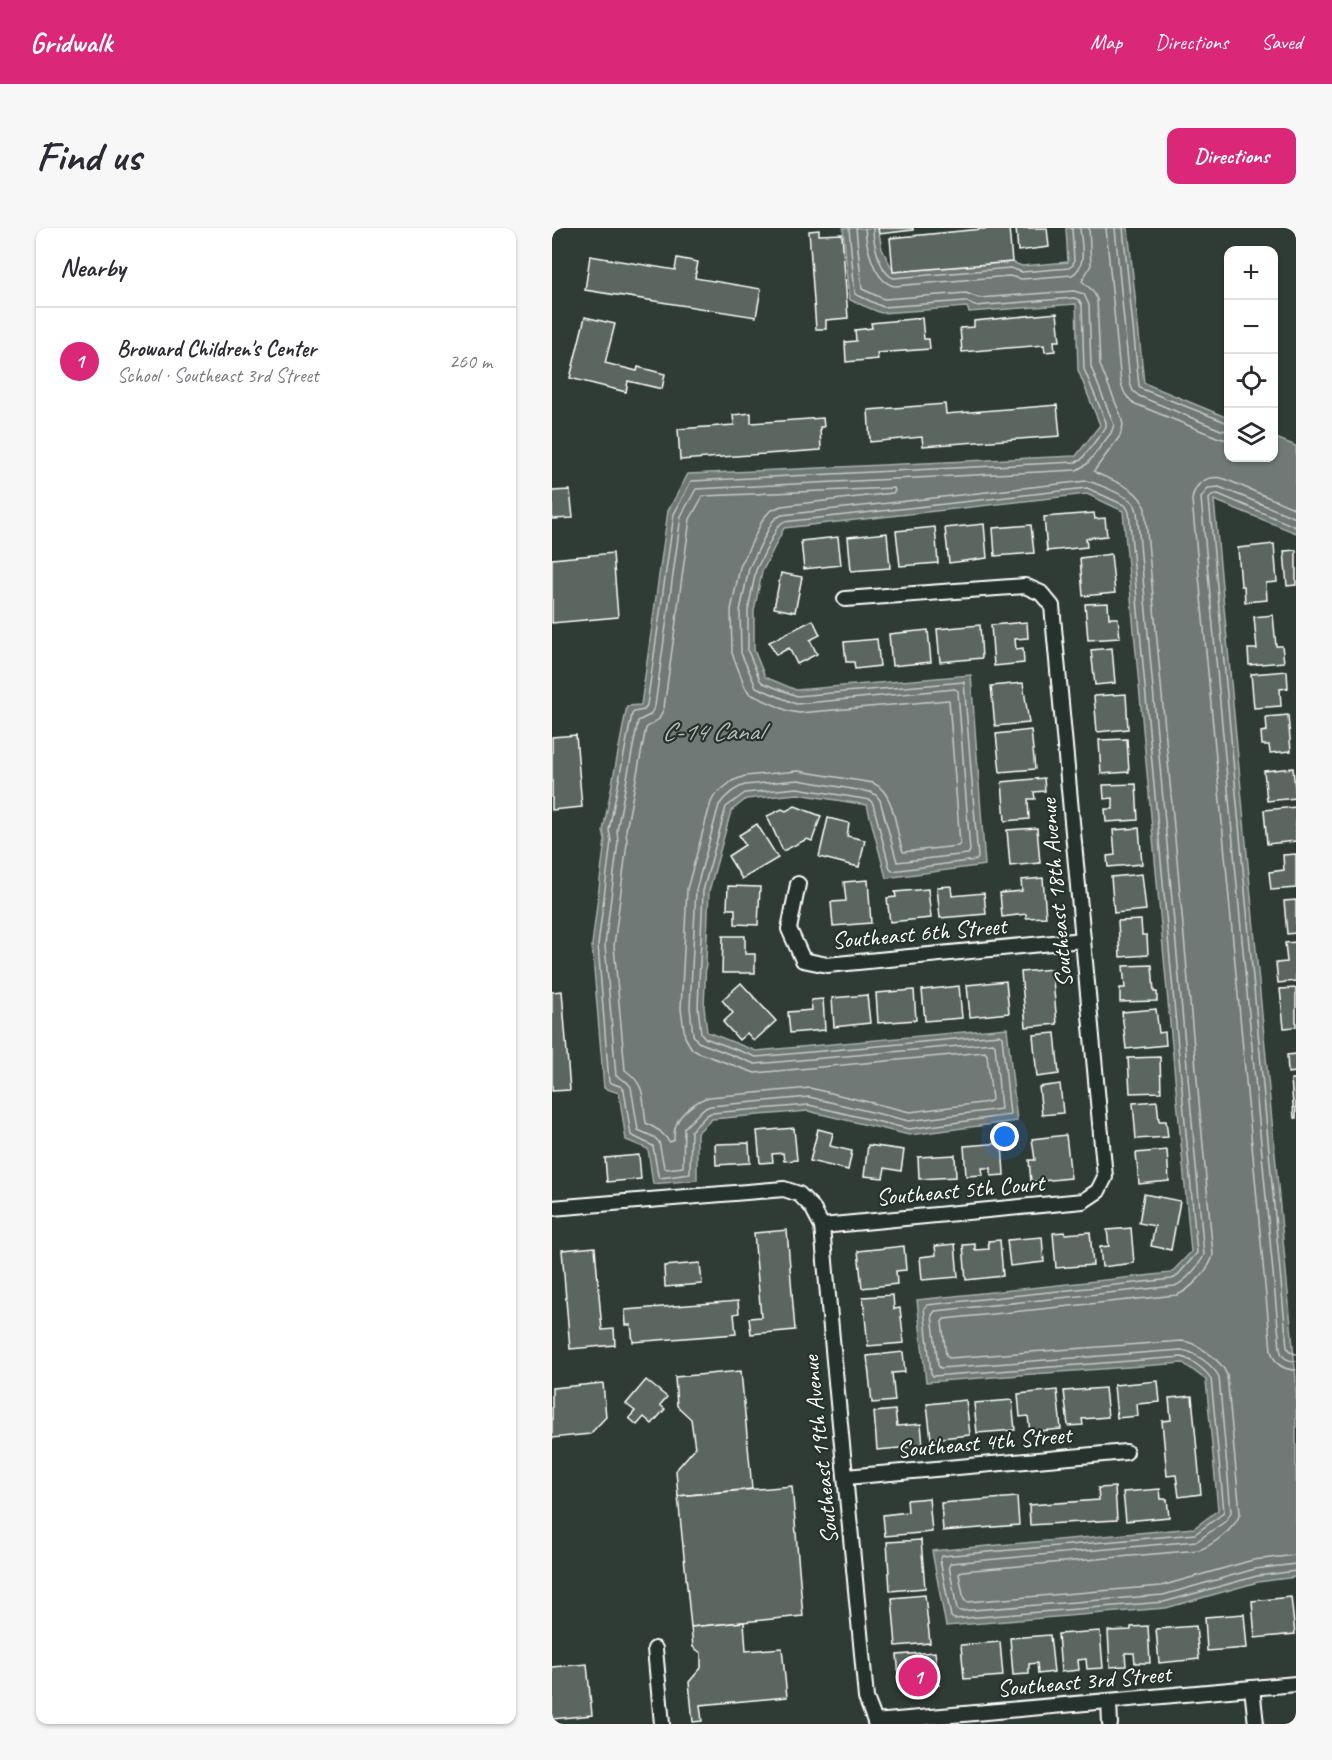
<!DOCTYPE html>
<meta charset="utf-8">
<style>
body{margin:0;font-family:Caveat,sans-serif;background:#f7f7f7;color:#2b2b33}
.controls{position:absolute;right:18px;top:18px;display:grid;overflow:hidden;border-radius:12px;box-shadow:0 2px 4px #0004}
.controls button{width:54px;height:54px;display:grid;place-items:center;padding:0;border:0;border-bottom:2px solid #e1e1e2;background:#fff;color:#2b2b33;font:30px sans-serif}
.you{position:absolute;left:453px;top:909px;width:21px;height:21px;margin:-15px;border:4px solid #fff;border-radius:50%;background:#1a73e8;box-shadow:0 0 0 9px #1a73e833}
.badge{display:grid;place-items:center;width:39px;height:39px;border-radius:50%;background:#db2777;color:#fff;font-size:20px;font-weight:700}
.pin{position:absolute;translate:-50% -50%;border:3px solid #fff;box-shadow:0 2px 6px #0006}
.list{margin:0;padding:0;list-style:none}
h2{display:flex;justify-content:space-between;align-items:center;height:78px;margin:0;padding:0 24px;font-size:26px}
h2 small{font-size:20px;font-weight:400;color:#7c7c81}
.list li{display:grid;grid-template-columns:39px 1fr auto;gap:18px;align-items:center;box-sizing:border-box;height:108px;padding:0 24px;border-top:2px solid #e1e1e2}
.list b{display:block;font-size:22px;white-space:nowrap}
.list p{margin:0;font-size:20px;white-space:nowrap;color:#7c7c81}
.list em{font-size:20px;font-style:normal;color:#7c7c81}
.icon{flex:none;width:33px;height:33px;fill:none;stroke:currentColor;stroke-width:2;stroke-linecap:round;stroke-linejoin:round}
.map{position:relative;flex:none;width:744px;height:1496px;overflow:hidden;border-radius:12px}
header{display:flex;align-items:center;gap:36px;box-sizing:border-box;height:84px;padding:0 30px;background:#db2777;color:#fff}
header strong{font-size:28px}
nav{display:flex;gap:33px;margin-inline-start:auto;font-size:21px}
.intro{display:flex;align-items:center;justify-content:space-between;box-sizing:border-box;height:144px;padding:0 36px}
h1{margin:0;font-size:42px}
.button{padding:15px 27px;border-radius:12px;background:#db2777;color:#fff;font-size:21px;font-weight:700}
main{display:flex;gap:36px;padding:0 36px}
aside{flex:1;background:#fff;border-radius:12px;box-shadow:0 2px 4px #0004}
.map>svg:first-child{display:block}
.water{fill:#707975;stroke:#a9afac;stroke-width:1.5}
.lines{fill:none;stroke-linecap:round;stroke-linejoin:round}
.shore{stroke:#c6c9c8;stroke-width:1.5}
.building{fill:#5b6661;stroke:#fff;stroke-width:1.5}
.minor-casing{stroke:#fff;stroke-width:18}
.minor{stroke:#26332d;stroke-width:14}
.labels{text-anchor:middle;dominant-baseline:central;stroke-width:4.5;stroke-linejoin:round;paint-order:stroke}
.street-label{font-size:24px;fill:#fff;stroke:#26332d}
.water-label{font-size:26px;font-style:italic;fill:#b8bcba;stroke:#26332d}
</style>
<header>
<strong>Gridwalk</strong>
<nav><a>Map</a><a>Directions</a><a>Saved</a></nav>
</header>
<div class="intro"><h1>Find us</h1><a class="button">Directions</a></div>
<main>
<aside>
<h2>Nearby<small></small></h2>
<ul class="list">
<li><span class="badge">1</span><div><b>Broward Children's Center</b><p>School · Southeast 3rd Street</p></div><em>260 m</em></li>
</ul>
</aside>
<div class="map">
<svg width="744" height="1496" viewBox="0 0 744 1496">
<rect width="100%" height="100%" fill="#2f3b35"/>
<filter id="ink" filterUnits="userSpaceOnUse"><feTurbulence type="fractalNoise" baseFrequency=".0167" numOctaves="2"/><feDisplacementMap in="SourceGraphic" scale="12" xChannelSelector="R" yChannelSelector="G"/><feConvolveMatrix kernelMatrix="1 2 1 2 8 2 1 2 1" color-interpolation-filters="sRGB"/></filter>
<g filter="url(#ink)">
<path class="water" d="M291,0H326L330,21L342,44L460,34L470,38L516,34L514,0H576L592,155L676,190V230H722V209L744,218V305L662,272L744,1151V1349L706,1354L614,1380L394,1398L380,1323L642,1300L666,1282L654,1152L631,1135L374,1154L365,1072L619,1045L639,1024L571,283L535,266L232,300L210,344L202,383V422L213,449L244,462L419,447L433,637L334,650L315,577L246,566L194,571L179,583L157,663L152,779L155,804L204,823L455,800L465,893L357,907L256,883L160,891L145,905V952L101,956L96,921L74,912L67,865L52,860L40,717L53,612L51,603L75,478L89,477L116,283L136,246L524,228L548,197L526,142L524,76L417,84L415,79L329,85L298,72Z"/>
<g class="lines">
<g class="shore">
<path d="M297,0L303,66L331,79L414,73L423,78L522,70L527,72L530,77L532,141L554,194V199L529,232L524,234L139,253L122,286L95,477L92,482L82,484L80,486L57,602L59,613L46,717L57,854L70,859L72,862L79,907L101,918L106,947L108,950L138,946L139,903L155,887L159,885L257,877L357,901L458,887L450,809L447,807L204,829L153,810L149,805L146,779L151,663L174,579L193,565L245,560L318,572L321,576L338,641L340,643L424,632L426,630L412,454L245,468L211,455L208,452L196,423V382L204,342L226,298L231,294L535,260L574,278L577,284L645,1025L624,1049L620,1051L375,1077L372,1080L379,1145L381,1148L630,1129C640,1132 654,1142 659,1151L672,1283L669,1287L643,1306L390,1328L388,1332L399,1389L402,1391L612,1374L705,1348L744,1343"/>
<path d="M304,0L310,61L332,71L414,65L427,70L522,63L532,66L537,77L539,139L562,197L559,205L535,236L525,242L144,261L129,288L103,478L98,487L86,493L65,602L66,614L53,717L64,848L75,854L79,859L86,902L102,909L107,914L112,939L115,941L131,939L132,900L151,881L158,878L257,869L357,893L449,881L443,817L441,815L203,836L146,814L141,807L138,779L144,662L167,577C172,569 183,560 193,557L246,552L318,564L324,567L328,572L345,634L416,626L418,623L406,463L403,461L244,476L204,459L189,425L188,383L197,340L220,294L224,290L230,287L534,253C542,254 575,268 580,274C584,277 583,279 585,283L652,1027C647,1038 634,1053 623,1058L383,1083L380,1087L386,1137L388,1140L629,1122C642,1123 662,1138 667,1149L679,1284L674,1293L645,1313L399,1335L397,1338L405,1381L408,1383L611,1367L703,1341L744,1336"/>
<path d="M313,0C314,17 322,55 343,58L457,48L470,51L520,47C536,38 529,15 528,0"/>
<path d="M321,0C321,14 328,46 342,50L458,40L470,44L517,40L521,37L522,33L520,0"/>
<path d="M537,0L539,37L530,53L541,63L545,71L548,137L569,188L571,197L568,208L542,243L544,245C561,253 588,260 593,281L661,1027C658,1041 638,1062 625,1067L392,1091L390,1094L394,1127L397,1130L630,1113C645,1114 670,1133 675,1147L688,1285C684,1300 661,1317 647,1322L410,1343L407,1346L412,1372L415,1374L609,1358L701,1332L744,1327"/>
<path d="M554,0L569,156L573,166L581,175L667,210L676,212"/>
<path d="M563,0L578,155L581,163L587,168L669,202L676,203"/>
<path d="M571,0L587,158L590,161L676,195"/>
<path d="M342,260L343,263L341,265L229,278L218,283L211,291L188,339L179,382L180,425L193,459L198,466L236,483L247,485L397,472L408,616L406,618L351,624C343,603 344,565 321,555L246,543L193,548L180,553L163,567L159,574L135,661L129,781L133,809L140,821L147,825L203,845L433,824L435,827L440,872L437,874L358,884L258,860L157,869C145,872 128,885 124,897C122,902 122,907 122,912L118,914L108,903L94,895C90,870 95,858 73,842L62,718L75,615L74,602L94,500L107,491L112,480L138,291L151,268Z"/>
<path d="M744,281L673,251C656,246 642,255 640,272L719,1122C722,1135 731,1142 744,1142"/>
<path d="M744,290L667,259L656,260L649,270L728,1120C729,1129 735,1133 744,1133"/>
<path d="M744,299L666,266L660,267L657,271L735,1119L738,1124L744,1126"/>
</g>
</g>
<g class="building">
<path d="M326,0H361V2L327,6Z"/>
<path d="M440,0H457L460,34L341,44L338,10Z"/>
<path d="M464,0H495L497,19L466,23Z"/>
<path d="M267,2V7L290,6L296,90L274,92V101H264L257,3Z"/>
<path d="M38,28L123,42L125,30L146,34L143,50L209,61L204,89L33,62Z"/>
<path d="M505,85L508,113H502L503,123L493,124L492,117L410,124L408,100L422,99V93Z"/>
<path d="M33,89L63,96L53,135L85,143L86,139L113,146L110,161L76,153L74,164L18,150Z"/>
<path d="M370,90L372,111H377L378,121L325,125L326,131L294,134L293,114L304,113L303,102L320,100L319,95Z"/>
<path d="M393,176L394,186L505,177L508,208L371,218L370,209L318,214L316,182Z"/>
<path d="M199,185V195L271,190L272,199H268L269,222L128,232L126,201L182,197L181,187Z"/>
<path d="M18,262L21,290L0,291V263Z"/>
<path d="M542,285L543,291L553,290L555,308L534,310L535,319L495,323L492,289Z"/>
<path d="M432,296L435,330L397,335L393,300Z"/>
<path d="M479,297L482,325L443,328L441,300Z"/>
<path d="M383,299L386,335L348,338L344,303Z"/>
<path d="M335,305L338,340L299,343L296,309Z"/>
<path d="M286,309L289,337L252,341L249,313Z"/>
<path d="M722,316L725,354L714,355L715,372L693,374L692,358H689L686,320Z"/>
<path d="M744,322V357L735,358L732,323Z"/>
<path d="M61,325L66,389L0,395V331Z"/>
<path d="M559,326L563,365L531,368L528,330Z"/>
<path d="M229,345L250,349L243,384L222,380Z"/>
<path d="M556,375L557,390H566L568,410L536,412L533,376Z"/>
<path d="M721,387L724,418H730L732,434L697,437L696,421H705L702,389Z"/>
<path d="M261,392L268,407L258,412L265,426L245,436L237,420L224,427L217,414Z"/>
<path d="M475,394L476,410L463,411L464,421L471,420L472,435L442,438L439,397Z"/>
<path d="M428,397L430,430L388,434L385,401Z"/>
<path d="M376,402L379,434L340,438L337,406Z"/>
<path d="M325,411L328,438L303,441L302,434H294L292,414Z"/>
<path d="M560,420L563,455L543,457L539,422Z"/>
<path d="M735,443L736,460L728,461L729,478L702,480L699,446Z"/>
<path d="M471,455L477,495L443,498L439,458Z"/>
<path d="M574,466L576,501L545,504L542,468Z"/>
<path d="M736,487L739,523L718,525L717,517H710L709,504L715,503L714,489Z"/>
<path d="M479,502L483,541L448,544L444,506Z"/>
<path d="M24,507L30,579L0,582V509Z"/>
<path d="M575,511L577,544L549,546L547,512Z"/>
<path d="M741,540L744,570L715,573L712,543Z"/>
<path d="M492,550L493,563L482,564L483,571H476L477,591L453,593L450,554Z"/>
<path d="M584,556L586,592L554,594L553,581H561V570L552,571L551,557Z"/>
<path d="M243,578L269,588L260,613L255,611L231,623L215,588L230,581L234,583Z"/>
<path d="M744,579V613L715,616L712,582Z"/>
<path d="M276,590L297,595L295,608L313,612L307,639L267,629Z"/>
<path d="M205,596L226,630L190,651L176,628L193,617L187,607Z"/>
<path d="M485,600L488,635L458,638L455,602Z"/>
<path d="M587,600L590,636L556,639L555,628L563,627L561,602Z"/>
<path d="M744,626V660L719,662L717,644L732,642L731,627Z"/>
<path d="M590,646L594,682L562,685L559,649Z"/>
<path d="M491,650L494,689L474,690V686L450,689L448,665L470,663L469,652Z"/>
<path d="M316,652L319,695L281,698L279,674L294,673L292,654Z"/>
<path d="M176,658L208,659L206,697L183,696V681H175Z"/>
<path d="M399,658L400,668L432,665L434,686L388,690L385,659Z"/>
<path d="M376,661L379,690L338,694L335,670L344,669L343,664Z"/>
<path d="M744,672V705L735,706L732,673Z"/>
<path d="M589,692L590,707H595L596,727L568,729L566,693Z"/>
<path d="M171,708H193V726H203V745H170Z"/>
<path d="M744,714V753L726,755L724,735L735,734L733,715Z"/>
<path d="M600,737L602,764H605V773L568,774V760H573L571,738Z"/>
<path d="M500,741L505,796L474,799L469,744Z"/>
<path d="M454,753L457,785L418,789L415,757Z"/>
<path d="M189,755L224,793L202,813L195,805L187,812L171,794L181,785L170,772Z"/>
<path d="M407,758L410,790L373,793L370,762Z"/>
<path d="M744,760V799L732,800L728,761Z"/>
<path d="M362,762L364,792L326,795L324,765Z"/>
<path d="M10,763L18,862L0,863V764Z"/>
<path d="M315,767L318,795L282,799L280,770Z"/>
<path d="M271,771L273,802L238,805L236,784L260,782L259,772Z"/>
<path d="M604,781L607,805L613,804L614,817L574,821L570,784Z"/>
<path d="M503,805L507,846L485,849L481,807Z"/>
<path d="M744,826V844L736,845L735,827Z"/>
<path d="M608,829L609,864L578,865L576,830Z"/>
<path d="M739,851H744V890H742Z"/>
<path d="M508,856L511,885L490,887L487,859Z"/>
<path d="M605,873L607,893H614L616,909L584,911L581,875Z"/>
<path d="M242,900L245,932L232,933L231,925L220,926L221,934L208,935L205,903Z"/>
<path d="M266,901L281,905L278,918L300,923L296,942L258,933Z"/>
<path d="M514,907L519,950L479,954L477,932H483L480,911Z"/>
<path d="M197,915L198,935L164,937L163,916Z"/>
<path d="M450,915L452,947L439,948V940H430L431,947L414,948L412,918Z"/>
<path d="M316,917L352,922L349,943L333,940L331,950L312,948Z"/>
<path d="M615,922L617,953L587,956L584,925Z"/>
<path d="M87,927L89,951L55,954L53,930Z"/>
<path d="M403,927L404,949L367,951L366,929Z"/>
<path d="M592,966L628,973L619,1022L599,1018L603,998L587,995Z"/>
<path d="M579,1000L582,1035L550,1039L548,1019L557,1018L555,1002Z"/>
<path d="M235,1002L243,1102L199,1106L197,1090L209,1089L202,1005Z"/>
<path d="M512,1004L513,1006L538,1004L541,1037L504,1040L501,1005Z"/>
<path d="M490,1009L492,1034L458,1038L455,1012Z"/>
<path d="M448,1012L451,1048L414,1052L411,1017L423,1016V1022L437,1021L436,1013Z"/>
<path d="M403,1016L406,1049L370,1052L368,1029L384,1027L383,1018Z"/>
<path d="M352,1018L354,1042L344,1043L345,1056L310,1060L306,1023Z"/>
<path d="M43,1019L50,1102L62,1101L63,1117L18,1121L10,1022Z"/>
<path d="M148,1035L150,1056L113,1059L112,1038Z"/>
<path d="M341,1067L342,1081L348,1080L352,1115L316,1118L311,1069Z"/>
<path d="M186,1073L187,1085L182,1086L184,1106L81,1114L79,1097H74L73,1082Z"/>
<path d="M351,1124L353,1144L340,1145L343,1173L320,1175L315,1128Z"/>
<path d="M189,1143L200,1261L126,1268L124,1242L143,1220L139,1191L125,1178L123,1149Z"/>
<path d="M94,1152L115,1169L108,1177L113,1181L100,1196L92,1189L85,1197L77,1190L83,1183L74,1176Z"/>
<path d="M606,1153L608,1174L585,1176L586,1188L565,1190L562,1157Z"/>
<path d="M51,1155L54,1189L38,1206L0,1210V1160Z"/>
<path d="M553,1160L556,1189L530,1191L531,1197L516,1198L512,1163Z"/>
<path d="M505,1162L509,1201L478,1204L476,1188L468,1189L466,1166Z"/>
<path d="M640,1168L649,1266L627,1269L624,1247L615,1248L610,1193L619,1192L617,1170Z"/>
<path d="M414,1172L418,1207L379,1211L375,1176Z"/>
<path d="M460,1172L463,1202L425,1205L422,1175Z"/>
<path d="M343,1182L345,1198L369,1196L371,1218L325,1222L322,1184Z"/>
<path d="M240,1258L251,1388L139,1399L126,1268Z"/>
<path d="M563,1259L565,1292L478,1297L477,1277L547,1272L546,1260Z"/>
<path d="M608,1261L609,1271H615L617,1289L574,1293L571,1264Z"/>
<path d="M465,1269L467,1297L391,1303L389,1275Z"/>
<path d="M377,1270L380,1304L333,1308L331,1287L356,1284L355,1272Z"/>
<path d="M369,1312L373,1360L338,1363L335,1314Z"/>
<path d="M373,1367L378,1415L344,1418L340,1370Z"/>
<path d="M739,1369L743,1406L703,1410L700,1373Z"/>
<path d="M692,1386L695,1420L655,1423L653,1389Z"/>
<path d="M192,1394L194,1423L230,1420L235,1469L148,1477L150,1493L141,1494L137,1454L149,1440V1425L141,1419L139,1399Z"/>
<path d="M596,1398L598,1435H583L582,1425H573L574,1438L558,1439L556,1403L579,1402V1399Z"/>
<path d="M644,1398L647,1431L607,1435L604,1401Z"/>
<path d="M548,1403L551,1440L535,1441L534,1431L526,1432L527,1442L509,1444L506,1406Z"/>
<path d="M498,1407L502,1444L486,1446L485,1435L477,1436V1446L461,1447L458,1410Z"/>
<path d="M448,1414L451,1448L412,1451L409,1417Z"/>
<path d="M383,1424L387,1457L348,1461L345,1427Z"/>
<path d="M35,1436L40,1487L0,1491V1439Z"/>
</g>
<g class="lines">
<g class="minor-casing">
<g id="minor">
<path d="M246,656L237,701L251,732L275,737L531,712"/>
<path d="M0,980L232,961L247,966L260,979L270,998C283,1155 300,1312 314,1470L324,1496"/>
<path d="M270,998L531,973L546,963L553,949L500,378L489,365L473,358L293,371"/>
<path d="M294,1249L574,1224"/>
<path d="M103,1421L110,1496"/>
<path d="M700,1460L704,1496"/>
<path d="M557,1473L558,1496"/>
<path d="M323,1494L744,1456"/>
</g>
</g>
<use href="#minor" class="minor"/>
</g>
</g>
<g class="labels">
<g class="street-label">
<text transform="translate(504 665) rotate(-95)">Southeast 18th Avenue</text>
<text transform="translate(367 705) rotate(-5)">Southeast 6th Street</text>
<text transform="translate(408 962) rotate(-5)">Southeast 5th Court</text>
<text transform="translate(432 1214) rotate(-5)">Southeast 4th Street</text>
<text transform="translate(268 1222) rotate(-96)">Southeast 19th Avenue</text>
<text transform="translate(532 1453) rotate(-5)">Southeast 3rd Street</text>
</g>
<g class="water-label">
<text x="160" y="503">C-14 Canal</text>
</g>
</g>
</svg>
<div class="controls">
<button>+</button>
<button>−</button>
<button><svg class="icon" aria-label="locate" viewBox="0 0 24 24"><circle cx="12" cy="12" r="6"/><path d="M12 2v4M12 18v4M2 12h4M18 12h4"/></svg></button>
<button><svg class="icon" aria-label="layers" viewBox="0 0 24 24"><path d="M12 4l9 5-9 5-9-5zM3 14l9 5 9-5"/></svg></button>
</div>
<div class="you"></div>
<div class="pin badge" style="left:366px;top:1449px">1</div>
</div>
</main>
